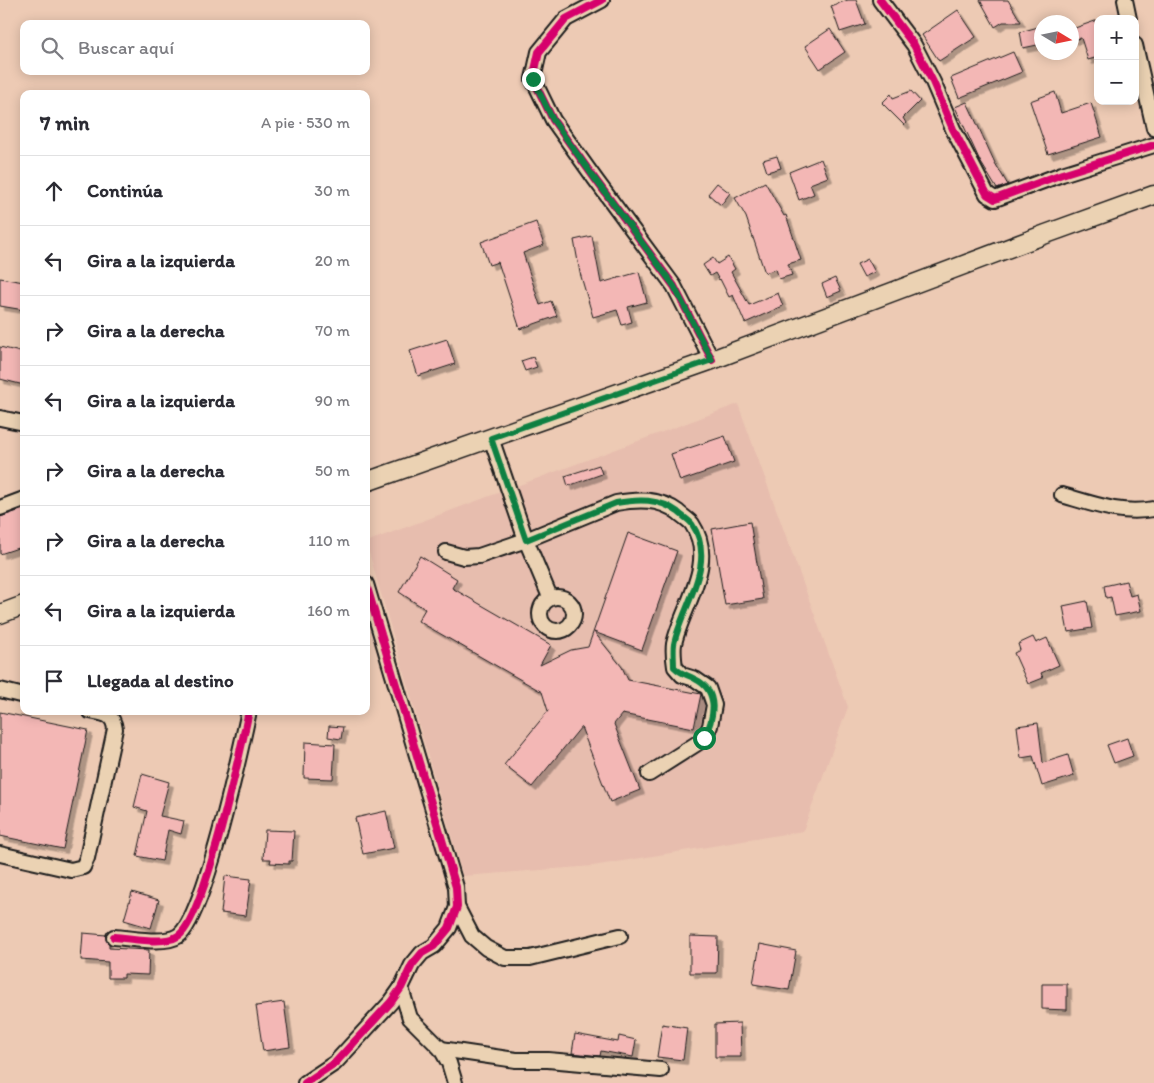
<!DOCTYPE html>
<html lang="es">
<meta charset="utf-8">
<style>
body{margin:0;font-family:Itim,sans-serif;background:#f7f7f7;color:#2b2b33}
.controls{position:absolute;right:15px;top:15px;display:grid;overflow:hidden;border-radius:10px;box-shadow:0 2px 12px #0003}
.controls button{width:45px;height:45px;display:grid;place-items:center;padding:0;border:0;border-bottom:1px solid #e1e1e2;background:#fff;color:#2b2b33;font:25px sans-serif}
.compass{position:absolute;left:1034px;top:15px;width:45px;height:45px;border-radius:50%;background:#fff;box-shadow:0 2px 12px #0003;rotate:100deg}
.stop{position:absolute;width:15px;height:15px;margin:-11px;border:4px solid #0b8043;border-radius:50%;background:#fff}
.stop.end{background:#0b8043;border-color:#fff;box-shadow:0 1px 5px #0008}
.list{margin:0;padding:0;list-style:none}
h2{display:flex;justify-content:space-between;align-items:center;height:65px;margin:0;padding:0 20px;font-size:21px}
h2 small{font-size:16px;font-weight:400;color:#7c7c81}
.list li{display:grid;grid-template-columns:32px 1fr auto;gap:15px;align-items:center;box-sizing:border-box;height:70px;padding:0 20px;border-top:1px solid #e1e1e2}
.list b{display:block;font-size:19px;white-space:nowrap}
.list em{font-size:16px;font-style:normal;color:#7c7c81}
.icon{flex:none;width:28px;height:28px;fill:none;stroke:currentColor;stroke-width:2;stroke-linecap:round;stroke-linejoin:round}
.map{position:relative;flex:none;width:1154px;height:1083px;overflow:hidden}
.search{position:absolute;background:#fff;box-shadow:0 2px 12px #0003;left:20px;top:20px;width:350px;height:55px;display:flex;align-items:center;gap:12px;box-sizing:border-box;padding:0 18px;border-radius:10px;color:#7c7c81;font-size:19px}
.panel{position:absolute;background:#fff;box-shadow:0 2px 12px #0003;left:20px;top:90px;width:350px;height:625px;border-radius:10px}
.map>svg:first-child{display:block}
.built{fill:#e7bdae}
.building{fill:#f3b7b5;stroke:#1c1c1c;filter:url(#shadow)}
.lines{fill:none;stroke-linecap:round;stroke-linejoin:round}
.minor-casing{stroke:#1c1c1c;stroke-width:18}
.major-casing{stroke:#1c1c1c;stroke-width:21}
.minor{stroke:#ebd2b3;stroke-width:14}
.major{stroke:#ebd2b3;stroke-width:18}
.cycleway-casing{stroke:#ebd2b3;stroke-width:11}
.cycleway{stroke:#d6006c;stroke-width:8}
.route{stroke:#0b8043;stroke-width:6}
</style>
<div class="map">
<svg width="1154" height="1083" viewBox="0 0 1154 1083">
<defs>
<filter id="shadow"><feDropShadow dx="4.5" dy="4.5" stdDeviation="0" flood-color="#0004"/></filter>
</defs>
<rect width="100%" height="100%" fill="#edcab4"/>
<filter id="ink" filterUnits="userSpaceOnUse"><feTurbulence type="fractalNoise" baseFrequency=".02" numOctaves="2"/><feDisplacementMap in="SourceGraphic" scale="10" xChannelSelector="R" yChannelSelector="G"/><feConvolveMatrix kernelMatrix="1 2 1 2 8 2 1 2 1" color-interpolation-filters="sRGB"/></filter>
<g filter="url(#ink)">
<path class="built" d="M738,404L848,707L803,831L593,866L463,876L366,542Z"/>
<g class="building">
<path d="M848,0H856L865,24L840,32L831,6Z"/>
<path d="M980,0H1008L1021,22H1003L995,27Z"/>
<path d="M958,10L976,37L939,61L922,35Z"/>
<path d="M1098,20V57L1088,60L1081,38L1072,40V29Z"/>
<path d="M1042,26V44L1023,48L1020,32Z"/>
<path d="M830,29L845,52L820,69L805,46Z"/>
<path d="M1013,52L1022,72L959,98L951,78Z"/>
<path d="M911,91L920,101L903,118L906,123L904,125L882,103L891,94L893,98Z"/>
<path d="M1055,92L1061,113L1091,103L1102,137L1048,154L1030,101Z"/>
<path d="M967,102L995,163L1008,185L997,189L980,161L955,107Z"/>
<path d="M777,156L781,168L767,172L763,160Z"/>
<path d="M821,159L828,177L810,184L814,194L799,200L789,172Z"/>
<path d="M765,182L784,216L786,215L801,260L788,264L792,275L779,279L776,269L765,273L746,217L735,198Z"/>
<path d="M717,183L730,193L721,205L708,194Z"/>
<path d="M536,222L544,245L523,253L540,305L551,301L557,316L520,329L498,262L489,265L481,242Z"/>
<path d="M592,236L601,283L639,272L647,302L628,307L632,322L622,325L617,310L593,317L580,273L574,240Z"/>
<path d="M728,257L735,269L731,272L749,305L778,293L783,306L745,323L733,295L729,297L720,279L719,280L715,273L710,276L703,265L713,258L717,264Z"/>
<path d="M868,259L875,272L864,277L857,264Z"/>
<path d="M0,278L24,282V310L0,306Z"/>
<path d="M835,278L841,291L827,297L822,284Z"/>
<path d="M447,339L455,364L418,376L410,351Z"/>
<path d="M0,347L24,353V385L0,379Z"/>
<path d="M533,357L537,367L525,371L521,361Z"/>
<path d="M725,436L734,462L680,481L671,454Z"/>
<path d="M599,465L602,474L568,486L565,476Z"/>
<path d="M24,509V546L0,554V517Z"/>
<path d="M750,522L763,599L725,605L712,529Z"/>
<path d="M628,533L677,551L642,650L594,632L622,667L628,680L701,694L694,728L622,714L614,724L640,790L610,802L581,727L532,787L504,765L548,711L542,692L418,621L425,609L399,592L420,556L457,579L452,588L551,645L540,665L571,650L588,647Z"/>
<path d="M1126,581L1130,596L1137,594L1141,611L1115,616L1111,597L1106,598L1104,586Z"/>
<path d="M1087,601L1092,628L1068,632L1063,606Z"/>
<path d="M1033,637L1036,643L1047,638L1059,665L1041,673L1043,678L1028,684L1014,653L1020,650L1018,644Z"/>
<path d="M0,712L88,730L63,849L0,836Z"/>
<path d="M1038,723L1043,763L1068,755L1074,776L1042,786L1033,756L1021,758L1017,726Z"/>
<path d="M329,726L343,727L341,739L328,737Z"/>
<path d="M1127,738L1133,756L1114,763L1107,745Z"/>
<path d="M305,742L335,744L333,779L304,778Z"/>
<path d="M142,774L169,782L160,816L184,821L181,834L168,830L162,861L137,856L147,811L134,807Z"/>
<path d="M386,811L394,848L363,854L355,818Z"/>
<path d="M265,830L294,831L292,861H289V864L270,863L271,859H263Z"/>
<path d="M225,876L251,879L246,916L221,913Z"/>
<path d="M132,892L159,900L151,928L124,920Z"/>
<path d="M83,933L106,935V940L109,944V948L149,950L148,975L124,974V978H108V962L81,960Z"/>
<path d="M690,936L718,937L717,973H690Z"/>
<path d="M760,944L796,951L789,990L753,984Z"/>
<path d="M1042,984H1067V1010L1042,1009Z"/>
<path d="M284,1002L290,1047L263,1051L256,1006Z"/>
<path d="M740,1023L741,1057H715V1024Z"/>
<path d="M662,1024L687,1028L683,1060L657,1057Z"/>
<path d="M575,1034L618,1042L619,1036L636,1040L633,1057L601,1051L600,1056L572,1053Z"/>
</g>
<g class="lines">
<g class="minor-casing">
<g id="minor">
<path d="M602,0L566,19L539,52L533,79L553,120L595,179L674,286L712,360"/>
<path d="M880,0L914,45L933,82L953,129L987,194L995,199L1062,174L1154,145"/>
<path d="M1125,0L1129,19"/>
<path d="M1135,45L1154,128"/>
<path d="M0,418L24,423"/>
<path d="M491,438L526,540L550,597"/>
<path d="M1062,495C1093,504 1121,515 1154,509"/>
<path d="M0,508L24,499"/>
<path d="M446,552L464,557L479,556L526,540L616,503C638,499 659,498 678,512C682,516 689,520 692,524C718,563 682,606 674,644C673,651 674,660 675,667L682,675L695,679L708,688L714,705L710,726L704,739L649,774"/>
<circle cx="557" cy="614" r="17"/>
<path d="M0,690L24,696"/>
<path d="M0,854L71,870L83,867L87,858L115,729C113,713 104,714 90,711"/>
<path d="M457,907L472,936L486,948L505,958H530L620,936"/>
<path d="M114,937C132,938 164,945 178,936C204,920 241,748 249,711"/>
<path d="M401,988L410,1018L441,1049L449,1063L455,1083"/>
<path d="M441,1049L516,1060H548L661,1070"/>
<path d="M305,1083L335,1063L391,1002L401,988L412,965L422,953L434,946L449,928L457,907L456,887L366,584"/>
</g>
</g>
<g class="major-casing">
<g id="major">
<path d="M366,482L712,360L1046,234L1154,195"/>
<path d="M0,614L24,605"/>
</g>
</g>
<use href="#minor" class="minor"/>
<use href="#major" class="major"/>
<g class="cycleway-casing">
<g id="cycleway">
<path d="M602,0L566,19L539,52L533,79L553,120L595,179L674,286L712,360"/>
<path d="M880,0L914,45L933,82L953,129L987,194L995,199L1062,174L1154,145"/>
<path d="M114,937C132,938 164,945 178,936C204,920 241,748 249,711"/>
<path d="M305,1083L335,1063L391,1002L401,988L412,965L422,953L434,946L449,928L457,907L456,887L366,584"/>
</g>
</g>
<use href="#cycleway" class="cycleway"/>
</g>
</g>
<g class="lines" filter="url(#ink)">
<path class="route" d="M533,79L553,120L595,179L674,286L712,360L491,438L526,540L616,503C638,499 659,498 678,512C682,516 689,520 692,524C718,563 682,606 674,644C673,651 674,660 674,667C682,675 686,674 695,679C720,691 714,719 704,738"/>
</g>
</svg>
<div class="controls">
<button>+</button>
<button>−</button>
</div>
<svg class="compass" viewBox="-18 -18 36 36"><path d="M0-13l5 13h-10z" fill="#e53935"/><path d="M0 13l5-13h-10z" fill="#7c7c81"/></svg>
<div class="stop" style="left:704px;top:738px"></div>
<div class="stop end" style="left:533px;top:79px"></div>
<div class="search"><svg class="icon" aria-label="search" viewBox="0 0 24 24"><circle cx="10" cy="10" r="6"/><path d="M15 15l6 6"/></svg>Buscar aquí</div>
<section class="panel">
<h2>7 min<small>A pie · 530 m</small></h2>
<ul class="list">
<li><svg class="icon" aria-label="ahead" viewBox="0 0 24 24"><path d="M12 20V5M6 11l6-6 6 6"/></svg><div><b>Continúa</b></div><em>30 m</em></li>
<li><svg class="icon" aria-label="left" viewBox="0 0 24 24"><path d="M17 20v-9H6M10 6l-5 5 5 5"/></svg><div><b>Gira a la izquierda</b></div><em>20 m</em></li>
<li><svg class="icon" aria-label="right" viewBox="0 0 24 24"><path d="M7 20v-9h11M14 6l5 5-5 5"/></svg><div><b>Gira a la derecha</b></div><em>70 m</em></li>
<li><svg class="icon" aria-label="left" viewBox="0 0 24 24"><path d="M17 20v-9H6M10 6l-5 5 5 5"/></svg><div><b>Gira a la izquierda</b></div><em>90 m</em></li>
<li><svg class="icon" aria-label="right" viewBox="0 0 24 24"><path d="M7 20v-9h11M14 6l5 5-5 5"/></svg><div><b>Gira a la derecha</b></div><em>50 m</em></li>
<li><svg class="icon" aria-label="right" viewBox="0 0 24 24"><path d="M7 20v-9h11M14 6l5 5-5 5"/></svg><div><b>Gira a la derecha</b></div><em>110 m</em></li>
<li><svg class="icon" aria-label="left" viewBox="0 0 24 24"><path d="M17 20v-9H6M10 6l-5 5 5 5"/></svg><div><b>Gira a la izquierda</b></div><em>160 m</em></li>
<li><svg class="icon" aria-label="arrive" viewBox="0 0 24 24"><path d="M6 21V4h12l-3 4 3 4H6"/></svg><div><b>Llegada al destino</b></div></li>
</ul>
</section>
</div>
